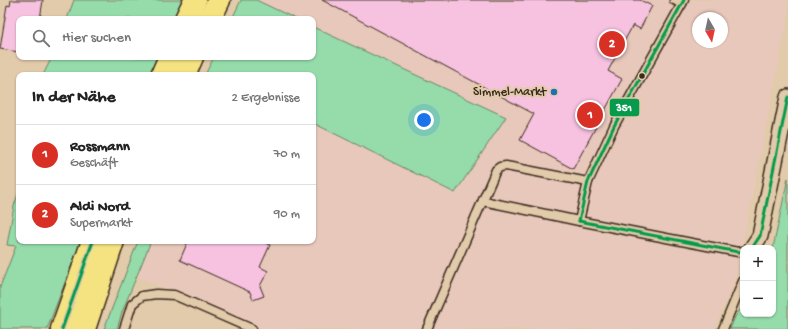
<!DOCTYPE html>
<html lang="de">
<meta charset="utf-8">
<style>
body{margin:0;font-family:"Gochi Hand",sans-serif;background:#f6f6f6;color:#222}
.controls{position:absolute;right:12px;bottom:12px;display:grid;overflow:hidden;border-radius:8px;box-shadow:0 1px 3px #0004}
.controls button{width:36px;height:36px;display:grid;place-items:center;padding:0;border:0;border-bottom:1px solid #e0e0e0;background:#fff;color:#222;font:20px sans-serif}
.compass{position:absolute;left:692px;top:12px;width:36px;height:36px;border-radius:50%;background:#fff;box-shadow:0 1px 3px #0004;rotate:171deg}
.you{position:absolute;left:424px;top:120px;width:14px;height:14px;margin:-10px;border:3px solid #fff;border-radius:50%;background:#1a73e8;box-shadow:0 0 0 6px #1a73e833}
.badge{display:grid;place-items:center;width:26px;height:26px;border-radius:50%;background:#d93025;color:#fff;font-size:13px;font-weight:700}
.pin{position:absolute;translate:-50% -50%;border:2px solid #fff;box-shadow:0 1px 4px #0006}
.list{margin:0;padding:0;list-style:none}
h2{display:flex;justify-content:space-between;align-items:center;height:52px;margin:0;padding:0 16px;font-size:17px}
h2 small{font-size:13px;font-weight:400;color:#767676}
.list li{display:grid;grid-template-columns:26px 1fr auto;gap:12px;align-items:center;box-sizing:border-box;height:60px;padding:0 16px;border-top:1px solid #e0e0e0}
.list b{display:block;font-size:15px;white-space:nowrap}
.list p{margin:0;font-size:13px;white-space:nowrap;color:#767676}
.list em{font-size:13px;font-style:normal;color:#767676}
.icon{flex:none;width:22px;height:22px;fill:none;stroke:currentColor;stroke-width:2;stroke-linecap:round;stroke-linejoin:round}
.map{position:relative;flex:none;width:788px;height:329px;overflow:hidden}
.search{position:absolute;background:#fff;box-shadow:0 1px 3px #0004;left:16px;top:16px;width:300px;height:44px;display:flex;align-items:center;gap:10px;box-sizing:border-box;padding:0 14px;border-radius:8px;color:#767676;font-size:15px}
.panel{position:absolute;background:#fff;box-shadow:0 1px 3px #0004;left:16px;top:72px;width:300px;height:172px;border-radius:8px}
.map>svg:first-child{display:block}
.built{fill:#e8c8bb;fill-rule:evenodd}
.green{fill:#95dcaa;stroke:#688364}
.building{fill:#f6c2e0;stroke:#3b2a1e}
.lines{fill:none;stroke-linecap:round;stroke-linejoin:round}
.service-casing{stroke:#3b2a1e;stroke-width:11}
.minor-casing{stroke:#3b2a1e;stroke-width:18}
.primary-casing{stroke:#3b2a1e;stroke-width:25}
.service{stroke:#e2cbab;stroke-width:8}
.minor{stroke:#e2cbab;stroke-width:15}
.primary{stroke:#f5e382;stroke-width:22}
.bus-1-casing{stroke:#e2cbab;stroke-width:6}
.bus-1{stroke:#069a4c;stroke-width:3}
.bus-dot{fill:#3b2a1e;stroke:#e2cbab;stroke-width:1.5}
.poi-dot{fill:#1f6fb2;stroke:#e2cbab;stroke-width:1.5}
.labels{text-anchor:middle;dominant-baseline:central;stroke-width:4;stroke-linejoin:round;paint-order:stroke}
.poi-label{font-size:13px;fill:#3b2a1e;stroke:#e2cbab;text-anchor:end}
.line-badge{stroke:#e2cbab;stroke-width:1.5}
.badge-label{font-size:11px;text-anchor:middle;font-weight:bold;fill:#fff}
</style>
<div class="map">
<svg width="788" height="329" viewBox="0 0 788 329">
<rect width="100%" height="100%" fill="#e2cbab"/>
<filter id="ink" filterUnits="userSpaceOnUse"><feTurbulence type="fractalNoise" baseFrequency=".025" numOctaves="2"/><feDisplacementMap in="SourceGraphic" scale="8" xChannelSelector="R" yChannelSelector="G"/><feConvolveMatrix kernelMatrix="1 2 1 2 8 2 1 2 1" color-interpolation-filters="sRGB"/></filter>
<g filter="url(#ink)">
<path class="built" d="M256,0H788V17L736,277L714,329H258L137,276L151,241H313V123L455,193L506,117L313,27V19H296ZM698,18H722V42H698Z"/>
<g class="green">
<path d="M74,0H183L173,19H67Z"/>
<path d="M241,0H256L296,19H232Z"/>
<path d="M313,27L506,117L455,193L313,123V75H205L214,57H313Z"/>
<path d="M52,57H157L149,75H43Z"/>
<path d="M788,178V329H730L735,317L743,305V314H773V248Z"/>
<path d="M19,191V241H81L47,329H0V287L16,246L7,245L14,206Z"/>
<path d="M138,241H151L122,312L117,329H104Z"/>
</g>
<g class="building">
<path d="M11,0H43L40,19H19V52L0,49L7,5L10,6Z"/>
<path d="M322,0H640L652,6L640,29L633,25L608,71L622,79L573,169L520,140L534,114Z"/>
<path d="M188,241H261L270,245L260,267L268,271L260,286L264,296L253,300L250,292L180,260Z"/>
</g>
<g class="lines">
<g class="service-casing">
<g id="service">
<path d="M674,0L682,4"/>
<path d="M483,201L579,221L738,252L743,251"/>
<path d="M579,221L588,182L614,126L684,0"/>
<path d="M124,329L132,304L142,296L156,294L174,295L252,329"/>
<path d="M427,329L496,170L500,167L506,166L588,182"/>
<path d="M723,329L743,281"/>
</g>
</g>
<g class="minor-casing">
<path id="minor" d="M752,248L760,236L788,97"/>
</g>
<g class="primary-casing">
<g id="primary">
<path d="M186,19L195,0"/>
<path d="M210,19L219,0"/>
<path d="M162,75L170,57"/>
<path d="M184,75L192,57"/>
<path d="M62,329L93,241"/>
<path d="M84,329L113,241"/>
</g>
</g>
<use href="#service" class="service"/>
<use href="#minor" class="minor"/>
<use href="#primary" class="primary"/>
<g class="bus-1-casing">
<g id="bus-1">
<path d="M579,221L588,182L614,126L684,0"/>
<path d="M579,221L738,252L743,251"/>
<path d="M752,248L760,236L788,97"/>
<path d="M62,329L93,241"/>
</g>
</g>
<use href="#bus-1" class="bus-1"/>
</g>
</g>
<circle class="bus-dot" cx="642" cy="76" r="3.5"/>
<circle class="poi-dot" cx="554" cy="92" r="4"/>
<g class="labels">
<g class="poi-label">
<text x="546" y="92">Simmel-Markt</text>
</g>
</g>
<rect class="line-badge" x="609" y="98" width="31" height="19" rx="4" fill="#069a4c"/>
<g class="badge-label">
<text x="624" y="111">351</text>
</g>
</svg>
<div class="controls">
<button>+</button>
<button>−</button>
</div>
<svg class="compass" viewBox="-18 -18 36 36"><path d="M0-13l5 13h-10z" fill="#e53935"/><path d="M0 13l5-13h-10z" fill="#767676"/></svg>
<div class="you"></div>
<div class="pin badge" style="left:590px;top:115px">1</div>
<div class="pin badge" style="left:612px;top:44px">2</div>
<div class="search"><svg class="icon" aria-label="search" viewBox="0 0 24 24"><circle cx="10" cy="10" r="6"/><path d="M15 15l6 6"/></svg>Hier suchen</div>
<section class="panel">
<h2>In der Nähe<small>2 Ergebnisse</small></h2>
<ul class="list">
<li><span class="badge">1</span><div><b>Rossmann</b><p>Geschäft</p></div><em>70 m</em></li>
<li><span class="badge">2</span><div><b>Aldi Nord</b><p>Supermarkt</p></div><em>90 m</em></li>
</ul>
</section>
</div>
